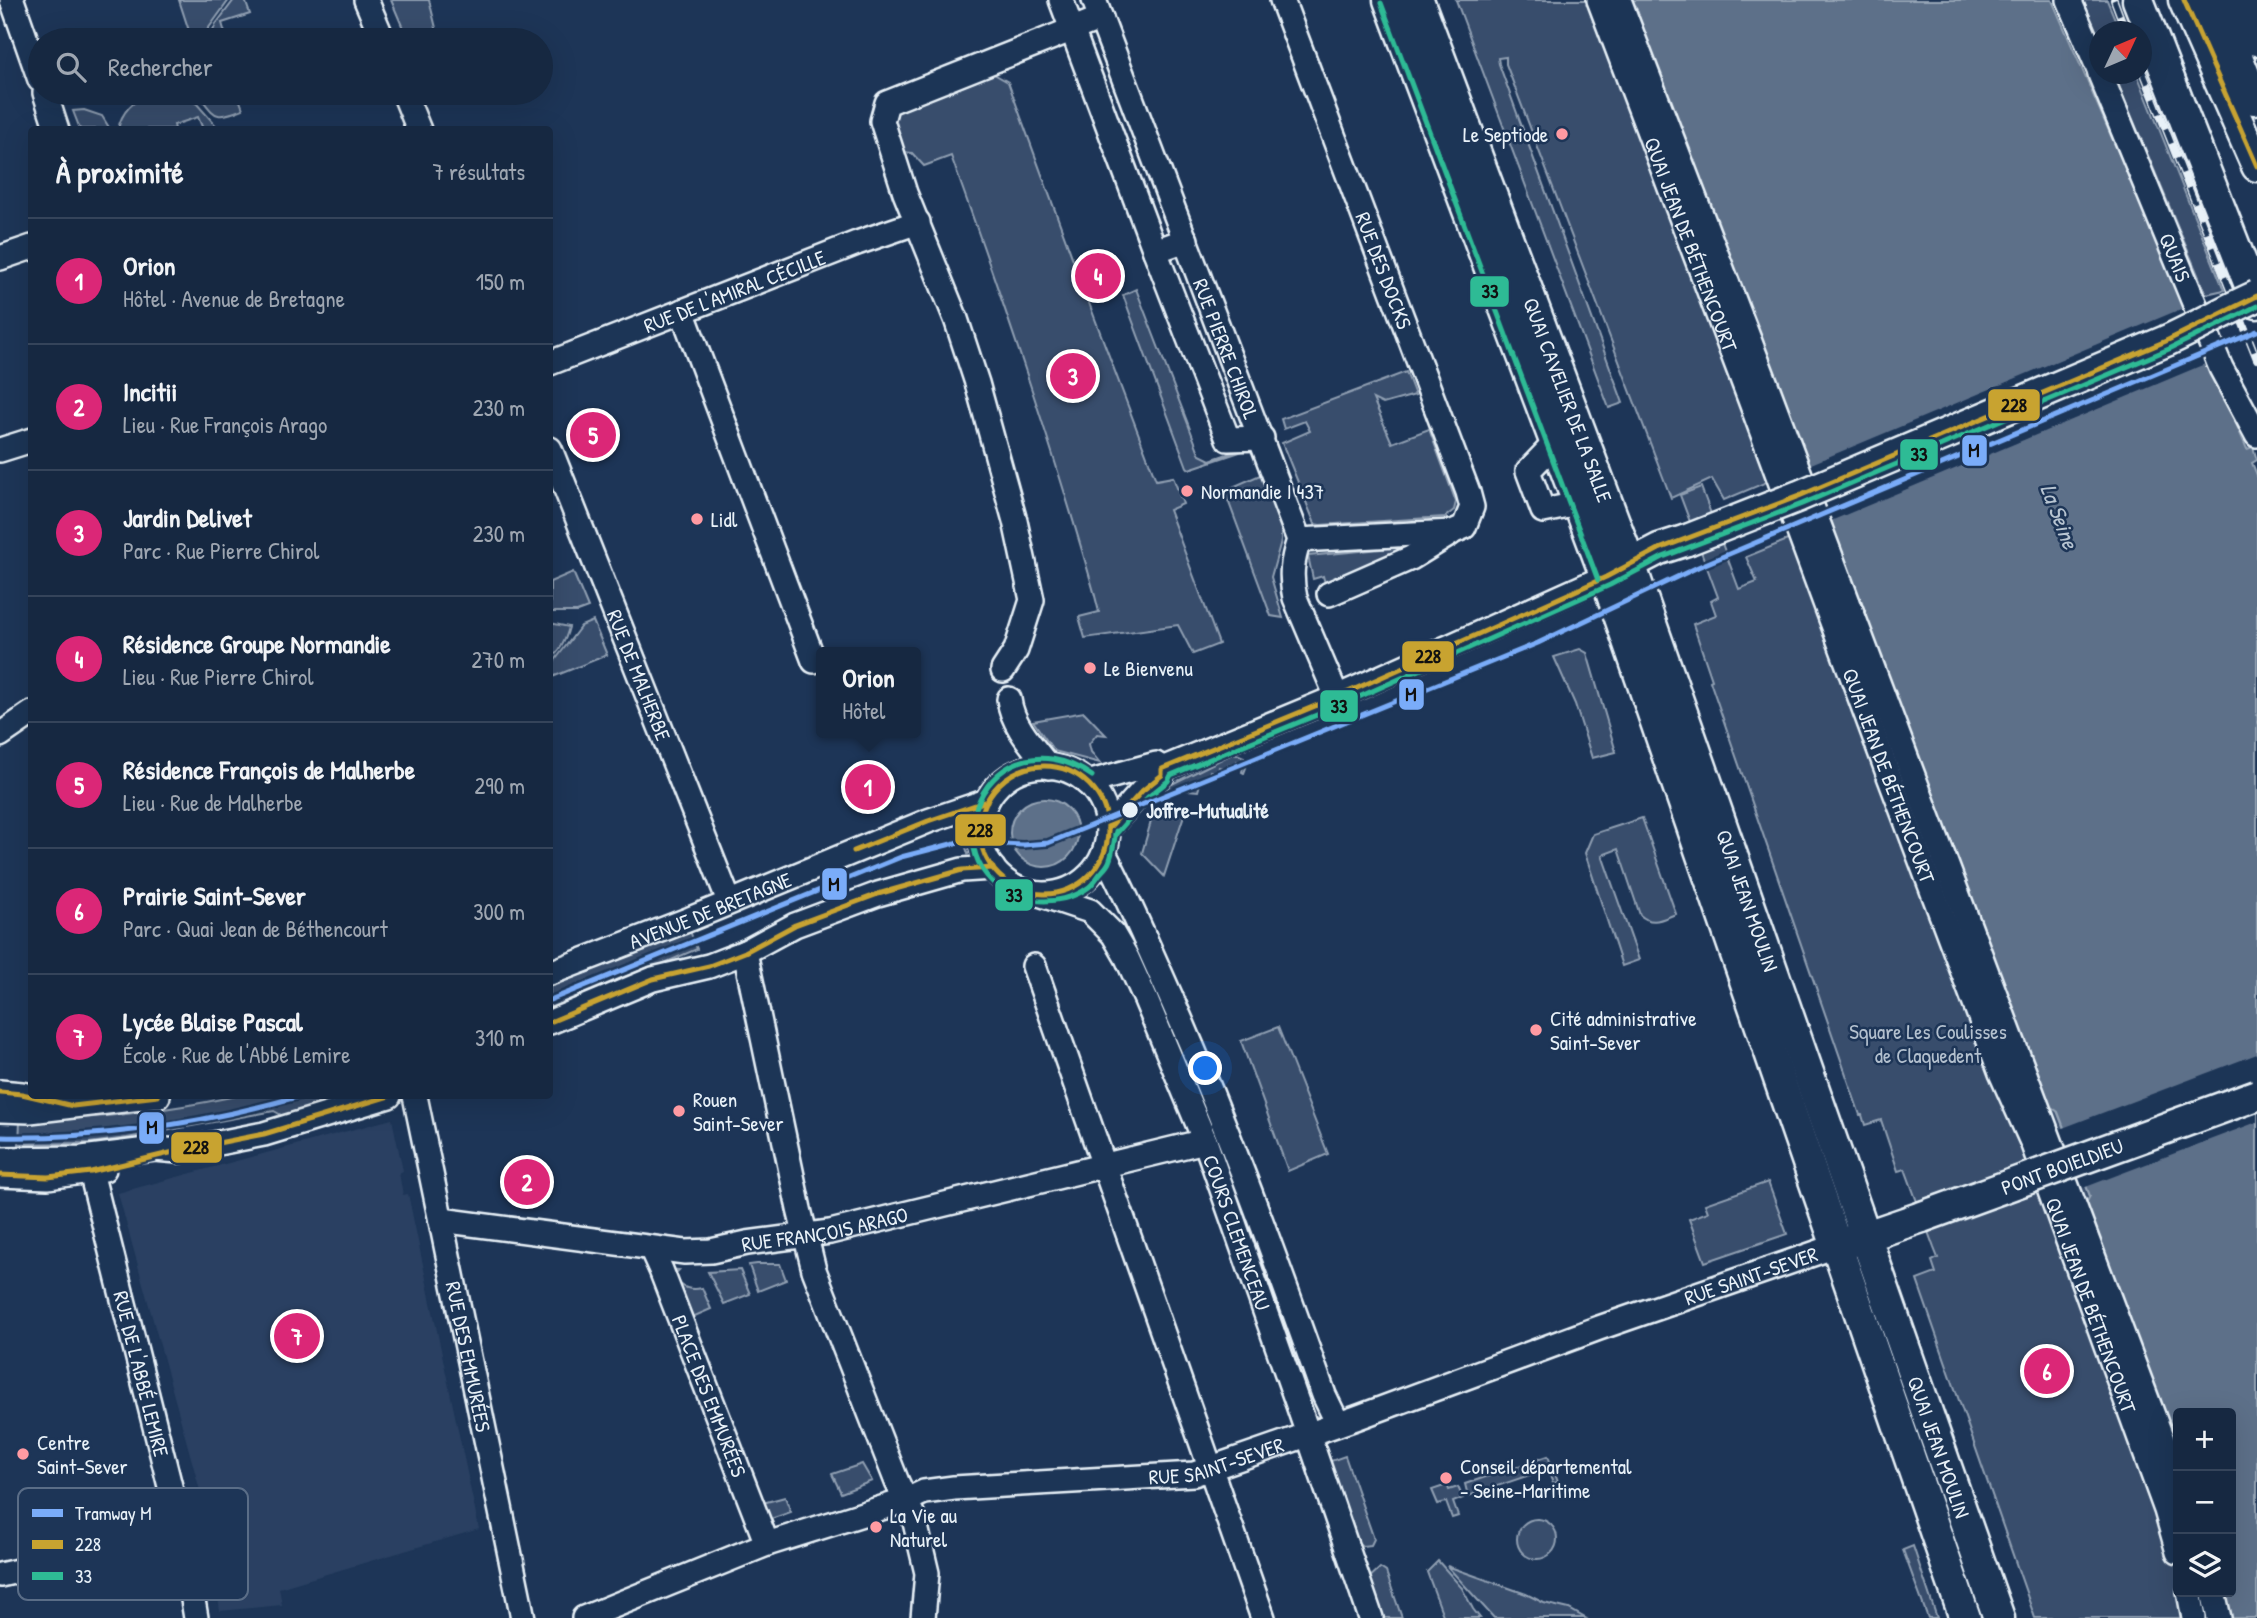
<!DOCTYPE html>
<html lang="fr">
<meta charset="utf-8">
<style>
body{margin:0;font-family:"Patrick Hand",sans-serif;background:#1f3048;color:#f1f3f6}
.controls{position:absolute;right:21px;bottom:21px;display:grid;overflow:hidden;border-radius:7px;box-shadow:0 7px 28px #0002}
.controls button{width:63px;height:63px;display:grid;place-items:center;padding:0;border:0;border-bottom:2px solid #35445a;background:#162841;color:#f1f3f6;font:35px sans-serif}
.compass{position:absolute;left:2089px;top:21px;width:63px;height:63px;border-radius:50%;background:#162841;box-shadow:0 7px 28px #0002;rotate:46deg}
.you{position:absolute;left:1206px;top:1069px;width:24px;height:24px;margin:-18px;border:5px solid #fff;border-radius:50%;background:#1a73e8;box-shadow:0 0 0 10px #1a73e833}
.badge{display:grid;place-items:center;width:46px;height:46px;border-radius:50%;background:#db2777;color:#fff;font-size:23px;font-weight:700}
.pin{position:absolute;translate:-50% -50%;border:4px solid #fff;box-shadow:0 2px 7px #0006}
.popup{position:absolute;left:816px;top:647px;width:105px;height:91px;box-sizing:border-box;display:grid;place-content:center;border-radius:7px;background:#162841;filter:drop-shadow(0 2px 5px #0005);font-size:23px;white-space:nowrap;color:#9ea6b1}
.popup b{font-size:26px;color:#f1f3f6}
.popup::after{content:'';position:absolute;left:50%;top:100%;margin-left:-14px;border:14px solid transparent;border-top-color:#162841}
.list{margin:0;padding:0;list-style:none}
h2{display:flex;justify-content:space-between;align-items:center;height:91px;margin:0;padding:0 28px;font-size:30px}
h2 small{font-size:23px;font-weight:400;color:#9ea6b1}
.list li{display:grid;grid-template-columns:46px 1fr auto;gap:21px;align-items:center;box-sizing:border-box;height:126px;padding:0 28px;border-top:2px solid #35445a}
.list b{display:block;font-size:26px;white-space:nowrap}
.list p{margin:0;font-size:23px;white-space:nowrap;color:#9ea6b1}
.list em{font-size:23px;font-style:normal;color:#9ea6b1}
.icon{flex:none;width:38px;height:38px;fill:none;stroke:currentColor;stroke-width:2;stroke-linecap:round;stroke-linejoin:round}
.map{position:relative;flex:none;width:2257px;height:1618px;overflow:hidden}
.search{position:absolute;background:#162841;box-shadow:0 7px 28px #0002;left:28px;top:28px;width:525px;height:77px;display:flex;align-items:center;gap:18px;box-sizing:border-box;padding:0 24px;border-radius:38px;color:#9ea6b1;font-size:26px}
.panel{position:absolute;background:#162841;box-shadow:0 7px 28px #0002;left:28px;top:126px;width:525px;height:973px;border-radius:7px}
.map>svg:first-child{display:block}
.built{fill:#2a4162}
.green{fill:#374d6c;stroke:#909fb2;stroke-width:2}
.water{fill:#5d7089;stroke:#95a4b5;stroke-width:2}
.pier{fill:#1d3557}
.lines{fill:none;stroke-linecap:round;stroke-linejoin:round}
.minor-casing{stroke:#e8f1f8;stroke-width:28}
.major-casing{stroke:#e8f1f8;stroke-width:35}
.minor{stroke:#1d3557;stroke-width:23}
.major{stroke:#1d3557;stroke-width:30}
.rail-casing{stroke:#e8f1f8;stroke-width:8}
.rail{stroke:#1d3557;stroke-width:5;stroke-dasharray:16;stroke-linecap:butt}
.major-bridge-casing{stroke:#e8f1f8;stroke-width:35;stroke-linecap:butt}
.major-bridge{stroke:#1d3557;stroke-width:30}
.bus-1-casing{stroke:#1d3557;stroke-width:10}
.bus-2-casing{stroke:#1d3557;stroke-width:10}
.bus-1{stroke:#c8a330;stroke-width:5}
.bus-2{stroke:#2ebb95;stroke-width:5}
.tram-1-casing{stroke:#1d3557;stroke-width:10}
.tram-1{stroke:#7aacf9;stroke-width:5}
.poi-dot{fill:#ff9aa2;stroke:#1d3557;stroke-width:2.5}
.stop-dot{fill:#e8f1f8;stroke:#1d3557;stroke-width:2.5}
.labels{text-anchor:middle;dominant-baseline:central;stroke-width:5;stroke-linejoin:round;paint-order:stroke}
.poi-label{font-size:21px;fill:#e8f1f8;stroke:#1d3557;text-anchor:start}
.street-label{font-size:21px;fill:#e8f1f8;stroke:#1d3557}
.stop-label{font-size:21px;font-weight:bold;fill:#e8f1f8;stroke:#1d3557;text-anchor:start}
.park-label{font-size:21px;fill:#b3c0ce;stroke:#1d3557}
.water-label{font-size:23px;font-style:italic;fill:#b7c4d1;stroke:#1d3557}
.key{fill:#1d3557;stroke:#5a6d87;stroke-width:2}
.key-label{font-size:19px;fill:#e8f1f8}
.line-badge{stroke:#1d3557;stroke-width:2.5}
.pale-badge-label{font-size:19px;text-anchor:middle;font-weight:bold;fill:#111}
</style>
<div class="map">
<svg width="2257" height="1618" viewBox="0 0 2257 1618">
<rect width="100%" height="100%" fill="#1d3557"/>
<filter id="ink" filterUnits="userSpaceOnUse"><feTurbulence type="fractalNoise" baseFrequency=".0143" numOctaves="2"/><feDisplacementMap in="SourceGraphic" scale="14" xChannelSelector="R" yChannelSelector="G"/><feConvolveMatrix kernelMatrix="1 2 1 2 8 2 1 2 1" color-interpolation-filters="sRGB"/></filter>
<g filter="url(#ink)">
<path class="built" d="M392,1119L403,1171L399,1173L403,1195L408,1194L479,1529L279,1588L282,1605L220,1611L206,1512L118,1193Z"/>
<g class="green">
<path d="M179,0H229L200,40H192Z"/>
<path d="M234,0H245L250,14L222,23L227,40H209L216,24Z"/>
<path d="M391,0H429L437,32L443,40H408Z"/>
<path d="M1456,0H1632L1807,465L1724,500L1712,479L1671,498L1506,64V57L1498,58L1499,64L1623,403L1609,408Z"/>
<path d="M2083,0H2107L2120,31L2100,32L2099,40Z"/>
<path d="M994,74L1008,82L1075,265L1079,264L1090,294L1086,295L1156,480L1173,477L1183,504L1169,510L1219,644L1193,654L1178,625L1085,638L1079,617L1099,612L1094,592C1052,444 1003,300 951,156L924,166L912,153L895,151L882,118Z"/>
<path d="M2114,74H2137L2224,290L2206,294Z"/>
<path d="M150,93H179L197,104L219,129H203L198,117L174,125L175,129H118C122,111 133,101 150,93Z"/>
<path d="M197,93H237L243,109C213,121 216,116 197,93Z"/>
<path d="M84,110L102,116L110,129H80L73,111Z"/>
<path d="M1136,289L1200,455L1210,460L1245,448L1246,450L1189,469L1187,467L1123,295Z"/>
<path d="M1406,372L1415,395L1383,404L1373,399L1392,443L1429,429L1456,502L1454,510L1445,517L1320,525L1315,524L1282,443L1310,431L1305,421L1284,429L1281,419Z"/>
<path d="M1260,475H1264L1281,524V541L1271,577L1283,618L1271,616L1225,492L1228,489Z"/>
<path d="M1701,487L1739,589L1757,582L1746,557L1829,523L2090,1196L2087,1205L2178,1463V1592H2222L2228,1618H2035L1917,1280L1936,1273L1932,1261L1938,1258L1934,1248L1905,1169L1898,1171L1881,1120L1865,1125L1862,1115H1860L1710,681L1712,680L1693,624L1716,615L1711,601L1718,597L1680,495Z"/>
<path d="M1402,547L1405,549L1325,583L1323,576L1313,579L1308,556Z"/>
<path d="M573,572L588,608L577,612H550V582Z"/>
<path d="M593,621L607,655L550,678V667L581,626Z"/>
<path d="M550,623L569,627C566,639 560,652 550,659Z"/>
<path d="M1580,649L1587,653L1616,752L1592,758L1575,704L1554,657Z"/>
<path d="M1084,712L1106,735L1097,734L1089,744L1091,752L1100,763L1054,751L1033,721Z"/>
<path d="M1234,753L1244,757L1247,765L1244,773L1242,772L1244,763L1237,761L1235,766L1228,764L1226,769L1219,767L1217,773L1210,771L1208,778L1202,777L1198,791L1188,790L1162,796L1154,790L1168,781L1172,784Z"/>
<path d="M1186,809L1164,876L1142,853L1152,818Z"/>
<path d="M966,815L970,820L968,832L971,852L968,854L956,816Z"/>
<path d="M1642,818L1676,914C1662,919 1652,926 1640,915L1618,849L1602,855L1639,960L1622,966L1585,853L1593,834Z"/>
<path d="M688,926L697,949L550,1012V984Z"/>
<path d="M1278,1027L1328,1154L1288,1171L1241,1041Z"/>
<path d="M236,1096H355L283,1116L274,1111L127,1138L89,1143L19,1144L20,1121C96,1119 161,1112 236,1096Z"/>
<path d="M1768,1182L1787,1234L1705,1262L1689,1219L1708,1212L1705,1204Z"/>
<path d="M757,1264H780L786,1280L758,1291L749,1265Z"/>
<path d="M667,1269L679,1270L675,1274V1278C682,1288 690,1291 702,1288L711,1309L688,1319Z"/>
<path d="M740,1270L750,1294L724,1304L708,1272Z"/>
<path d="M1345,1456L1374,1539L1371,1545L1362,1546L1355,1539L1328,1462Z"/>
<path d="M1548,1456L1558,1482L1553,1483L1547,1469L1468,1496L1465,1484Z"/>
<path d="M862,1464L872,1481L841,1493L832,1474Z"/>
<path d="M1447,1485L1449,1490L1458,1487L1463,1498L1453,1502L1458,1516L1452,1518L1446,1502L1438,1504L1432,1490Z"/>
<path d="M785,1497L791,1512L765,1521L759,1504Z"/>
<circle cx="1537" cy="1539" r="20"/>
<path d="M1913,1546L1937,1618H1928L1903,1550Z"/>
<path d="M1438,1561L1462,1588L1473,1609L1480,1618H1444L1427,1572Z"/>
<path d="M1447,1566L1526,1594L1544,1603L1569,1609L1585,1618H1494Z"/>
<path d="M1380,1568L1386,1572L1402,1618H1381L1368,1579Z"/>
</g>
<g class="water">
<path d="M1632,0H2052L2247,449L2253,447L2257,460L2252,463L2257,475V1618H2228L2222,1592H2231V1413H2178V1463L2085,1205L2090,1196L2058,1112L2043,1101L1829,523Z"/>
<circle cx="1044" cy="833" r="34"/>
</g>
<g class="pier">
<path d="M2188,306L2212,361L1826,523L1804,467Z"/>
<path d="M2257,1054V1122L2083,1188L2060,1129Z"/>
</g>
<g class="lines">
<g class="minor-casing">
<g id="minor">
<path d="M12,0L40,80"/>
<path d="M366,0L383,40"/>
<path d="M1061,0L1155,251L1186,240"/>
<path id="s1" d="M1094,0L1299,540C1292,561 1290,576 1295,598L1337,697"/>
<path id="s2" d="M1282,0L1468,492L1472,507L1464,527L1452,532L1299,540"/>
<path id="s3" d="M1599,0L1749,397L1889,776L2001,1073L2032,1142L2166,1510L2178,1552"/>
<path d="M1619,0L1768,389L2178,1482"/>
<path d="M2069,0L2100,72"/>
<path id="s4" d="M2100,74L2221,368L2257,435"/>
<path d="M45,93L57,130"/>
<path d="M404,93L419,130"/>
<path d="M1155,251L1228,439L1262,438"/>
<path d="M0,258L32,247"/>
<path d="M682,311L814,661"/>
<path id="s5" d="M550,363L857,243L918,222"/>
<path d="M1555,443L1528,471L1543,511L1578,504"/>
<path id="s6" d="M550,449L729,901"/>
<path d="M0,450L32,440"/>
<path d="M1329,594L1411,558L1450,534"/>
<path d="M1003,670L1016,650L1032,600L1015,521L977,383L956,319L905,193L882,121L887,103L1101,18"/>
<path d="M1009,699C1012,725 1033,747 1049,767"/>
<path d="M0,735L32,713"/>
<circle cx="1044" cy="830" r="64"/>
<path d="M1087,783L1156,764L1162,769"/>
<path d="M1108,829L1142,791L1162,775V769L1337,697L1618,571"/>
<path d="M1104,853C1124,890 1141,930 1158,968C1221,1108 1273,1251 1324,1395L1338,1424"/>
<path id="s7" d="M1039,894L1090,911L1113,934L1127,958L1146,1000L1205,1141L1298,1405L1371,1618"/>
<path d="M745,952L799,1209L814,1270L897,1482L914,1518L927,1573L923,1618"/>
<path d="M1034,966L1263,1618"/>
<path id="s8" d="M550,973L690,919L928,821L987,801"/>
<path d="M550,1022L653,979L709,966L745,952L795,925L878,894L962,870L993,868"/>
<path d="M0,1092L22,1094L53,1101"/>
<path id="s9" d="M415,1096L523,1618"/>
<path d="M0,1110L30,1111L158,1096"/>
<path d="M0,1159L82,1158L155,1149L178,1151L264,1134L389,1096"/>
<path id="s10" d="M91,1172L182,1534L196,1618"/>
<path d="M0,1175L48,1177L104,1169"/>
<path id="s11" d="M441,1220L685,1252L711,1251L747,1243L830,1232L1205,1141"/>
<path id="s12" d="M651,1248L661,1270L767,1544"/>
<path d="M0,1575L182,1534"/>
<path d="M2189,1592L2194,1618"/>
<path d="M2213,1592L2219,1618"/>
<path id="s13" d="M584,1618L767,1544L907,1500L924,1492L954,1488L1194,1474L1356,1418L1599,1328L1836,1246"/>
</g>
</g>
<g class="major-casing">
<g id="major">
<path d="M1389,0L1606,577L1965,1618"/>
<path id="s14" d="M1418,0L1630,564L1999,1618"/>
<path d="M2138,0L2257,303"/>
<path d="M2184,0L2257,166"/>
<path d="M2214,0L2254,99"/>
<path d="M2240,0L2257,40"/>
<path d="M1630,564L1659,549L1687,540"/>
<path d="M1846,1243L1922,1217"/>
</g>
</g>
<use href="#minor" class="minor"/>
<use href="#major" class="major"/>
<g class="rail-casing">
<g id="rail">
<path d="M2114,0L2126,32"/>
<path d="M2142,69L2257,359"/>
</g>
</g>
<use href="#rail" class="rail"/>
<g class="major-bridge-casing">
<g id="major-bridge">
<path d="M1687,540L1799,496L2166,341C2197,327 2226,310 2257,296"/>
<path id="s15" d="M1922,1217L2257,1095"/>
</g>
</g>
<use href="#major-bridge" class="major-bridge"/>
<g class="bus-1-casing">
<g id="bus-1">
<path d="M2184,0L2257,166"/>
<circle cx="1044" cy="830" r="64"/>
<path d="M1108,829L1142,791L1162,775V769L1337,697L1606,577L1659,549L1799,496L2166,341L2257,296"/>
<path d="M854,851L928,821L987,801"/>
<path d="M550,1022L653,979L709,966L745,952L795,925L878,894L962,870L993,868"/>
<path d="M0,1092L22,1094L73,1106L158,1096"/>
<path d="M0,1175L48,1177L91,1172L178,1151L264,1134L389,1096"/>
</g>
</g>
<g class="bus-2-casing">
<g id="bus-2">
<path d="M1381,3L1598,580"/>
<path d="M1092,776C1068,759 1039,752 1012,765C973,785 959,841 987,876C1010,905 1060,909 1089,887C1093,884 1096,879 1099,875C1102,871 1107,867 1109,862C1113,853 1114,841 1116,831"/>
<path d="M1115,835L1148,797L1168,781L1171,775L1341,705L1610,585L1663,557L1802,504L2169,349L2257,306"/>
</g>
</g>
<use href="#bus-1" class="bus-1"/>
<use href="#bus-2" class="bus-2"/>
<g class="tram-1-casing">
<g id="tram-1">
<path d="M550,1000L901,857L959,842L1023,845L1048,843L1538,643L1698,567L2257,331"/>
<path d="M0,1137C103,1139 201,1124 300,1096"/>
</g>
</g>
<use href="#tram-1" class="tram-1"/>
</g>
</g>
<g class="poi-dot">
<circle cx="1562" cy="134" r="7"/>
<circle cx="1187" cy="491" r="7"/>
<circle cx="697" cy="519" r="7"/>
<circle cx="1090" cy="668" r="7"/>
<circle cx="1536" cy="1030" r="7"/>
<circle cx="679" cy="1111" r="7"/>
<circle cx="23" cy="1454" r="7"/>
<circle cx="1446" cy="1478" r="7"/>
<circle cx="876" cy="1527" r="7"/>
</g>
<circle class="stop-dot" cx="1130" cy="810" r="9"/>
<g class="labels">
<g class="poi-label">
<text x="1548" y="134" text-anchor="end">Le Septiode</text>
<text x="1201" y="491">Normandie I 437</text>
<text x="711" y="519">Lidl</text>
<text x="1104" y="668">Le Bienvenu</text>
<text x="1550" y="1018">Cité administrative<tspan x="1550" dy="24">Saint-Sever</tspan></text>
<text x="693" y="1099">Rouen<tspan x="693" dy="24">Saint-Sever</tspan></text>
<text x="37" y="1442">Centre<tspan x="37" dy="24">Saint-Sever</tspan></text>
<text x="1460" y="1466">Conseil départemental<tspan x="1460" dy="24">- Seine-Maritime</tspan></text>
<text x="890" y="1515">La Vie au<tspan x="890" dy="24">Naturel</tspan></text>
</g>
<g class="street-label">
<text stroke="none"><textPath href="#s3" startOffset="261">QUAI JEAN DE BÉTHENCOURT</textPath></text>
<text stroke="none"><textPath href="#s4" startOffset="198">QUAIS</textPath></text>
<text stroke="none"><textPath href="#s2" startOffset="289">RUE DES DOCKS</textPath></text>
<text stroke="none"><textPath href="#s5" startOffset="198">RUE DE L'AMIRAL CÉCILLE</textPath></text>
<text stroke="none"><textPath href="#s1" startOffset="373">RUE PIERRE CHIROL</textPath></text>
<text stroke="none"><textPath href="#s14" startOffset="427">QUAI CAVELIER DE LA SALLE</textPath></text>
<text stroke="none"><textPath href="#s6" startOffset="243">RUE DE MALHERBE</textPath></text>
<text stroke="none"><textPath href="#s3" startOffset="828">QUAI JEAN DE BÉTHENCOURT</textPath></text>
<text stroke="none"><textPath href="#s14" startOffset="959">QUAI JEAN MOULIN</textPath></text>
<text stroke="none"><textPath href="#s8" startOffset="172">AVENUE DE BRETAGNE</textPath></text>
<text stroke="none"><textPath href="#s15" startOffset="149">PONT BOIELDIEU</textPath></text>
<text stroke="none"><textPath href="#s11" startOffset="388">RUE FRANÇOIS ARAGO</textPath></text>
<text stroke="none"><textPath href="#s7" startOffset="410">COURS CLEMENCEAU</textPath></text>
<text stroke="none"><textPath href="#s13" startOffset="1225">RUE SAINT-SEVER</textPath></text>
<text stroke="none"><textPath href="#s3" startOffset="1395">QUAI JEAN DE BÉTHENCOURT</textPath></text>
<text stroke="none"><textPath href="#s9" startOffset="266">RUE DES EMMURÉES</textPath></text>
<text stroke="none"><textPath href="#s10" startOffset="208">RUE DE L'ABBÉ LEMIRE</textPath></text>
<text stroke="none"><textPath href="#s12" startOffset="159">PLACE DES EMMURÉES</textPath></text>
<text stroke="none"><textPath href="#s14" startOffset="1538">QUAI JEAN MOULIN</textPath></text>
<text stroke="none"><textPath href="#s13" startOffset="658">RUE SAINT-SEVER</textPath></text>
</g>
<g class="stop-label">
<text x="1146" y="810">Joffre-Mutualité</text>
</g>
<g class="park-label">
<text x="1928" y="1031">Square Les Coulisses<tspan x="1928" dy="24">de Claquedent</tspan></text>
</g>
<g class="water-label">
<text transform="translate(2060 516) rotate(69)">La Seine</text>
</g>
</g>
<rect x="18" y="1488" width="230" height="112" rx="10" class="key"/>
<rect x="32" y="1509" width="31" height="8" fill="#7aacf9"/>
<rect x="32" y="1540" width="31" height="9" fill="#c8a330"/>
<rect x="32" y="1572" width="31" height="8" fill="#2ebb95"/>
<g class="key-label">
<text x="75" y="1520">Tramway M</text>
<text x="75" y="1551">228</text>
<text x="75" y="1583">33</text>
</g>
<g class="line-badge">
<rect x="1469" y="275" width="41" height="33" rx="7" fill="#2ebb95"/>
<rect x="1987" y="388" width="54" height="34" rx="7" fill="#c8a330"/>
<rect x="1961" y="434" width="27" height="33" rx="7" fill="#7aacf9"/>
<rect x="1899" y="438" width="40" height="33" rx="7" fill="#2ebb95"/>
<rect x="1401" y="640" width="54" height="33" rx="7" fill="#c8a330"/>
<rect x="1398" y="678" width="27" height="33" rx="7" fill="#7aacf9"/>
<rect x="1319" y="689" width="40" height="34" rx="7" fill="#2ebb95"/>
<rect x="954" y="813" width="53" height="34" rx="7" fill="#c8a330"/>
<rect x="821" y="867" width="27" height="34" rx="7" fill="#7aacf9"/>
<rect x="994" y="878" width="40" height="34" rx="7" fill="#2ebb95"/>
<rect x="138" y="1111" width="27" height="34" rx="7" fill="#7aacf9"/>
<rect x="170" y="1131" width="53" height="33" rx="7" fill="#c8a330"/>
</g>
<g class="pale-badge-label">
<text x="1490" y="298">33</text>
<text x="2014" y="412">228</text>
<text x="1974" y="457">M</text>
<text x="1919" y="461">33</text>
<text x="1428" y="663">228</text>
<text x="1411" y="701">M</text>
<text x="1339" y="713">33</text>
<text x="980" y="837">228</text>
<text x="834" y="891">M</text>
<text x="1014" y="902">33</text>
<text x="152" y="1134">M</text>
<text x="196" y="1154">228</text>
</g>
</svg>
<div class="controls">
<button>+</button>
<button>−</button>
<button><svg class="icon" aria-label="layers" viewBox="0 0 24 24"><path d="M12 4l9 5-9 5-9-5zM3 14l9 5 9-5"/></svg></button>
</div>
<svg class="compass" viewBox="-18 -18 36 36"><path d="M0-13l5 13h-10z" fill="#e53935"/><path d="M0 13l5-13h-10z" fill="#9ea6b1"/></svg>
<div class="you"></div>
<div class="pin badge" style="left:868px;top:787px">1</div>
<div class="popup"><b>Orion</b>Hôtel</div>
<div class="pin badge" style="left:527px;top:1182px">2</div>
<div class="pin badge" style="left:1073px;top:376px">3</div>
<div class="pin badge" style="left:1098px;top:276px">4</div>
<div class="pin badge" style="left:593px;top:435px">5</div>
<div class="pin badge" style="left:2047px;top:1371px">6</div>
<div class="pin badge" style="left:297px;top:1336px">7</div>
<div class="search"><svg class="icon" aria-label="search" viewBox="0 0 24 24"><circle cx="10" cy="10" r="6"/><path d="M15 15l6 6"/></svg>Rechercher</div>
<section class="panel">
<h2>À proximité<small>7 résultats</small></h2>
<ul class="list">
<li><span class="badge">1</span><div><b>Orion</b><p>Hôtel · Avenue de Bretagne</p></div><em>150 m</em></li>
<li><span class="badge">2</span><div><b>Incitii</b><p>Lieu · Rue François Arago</p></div><em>230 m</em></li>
<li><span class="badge">3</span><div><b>Jardin Delivet</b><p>Parc · Rue Pierre Chirol</p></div><em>230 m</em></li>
<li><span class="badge">4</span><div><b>Résidence Groupe Normandie</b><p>Lieu · Rue Pierre Chirol</p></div><em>270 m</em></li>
<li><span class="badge">5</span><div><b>Résidence François de Malherbe</b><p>Lieu · Rue de Malherbe</p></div><em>290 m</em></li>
<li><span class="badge">6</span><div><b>Prairie Saint-Sever</b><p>Parc · Quai Jean de Béthencourt</p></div><em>300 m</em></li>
<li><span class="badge">7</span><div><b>Lycée Blaise Pascal</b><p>École · Rue de l'Abbé Lemire</p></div><em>310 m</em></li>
</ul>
</section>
</div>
